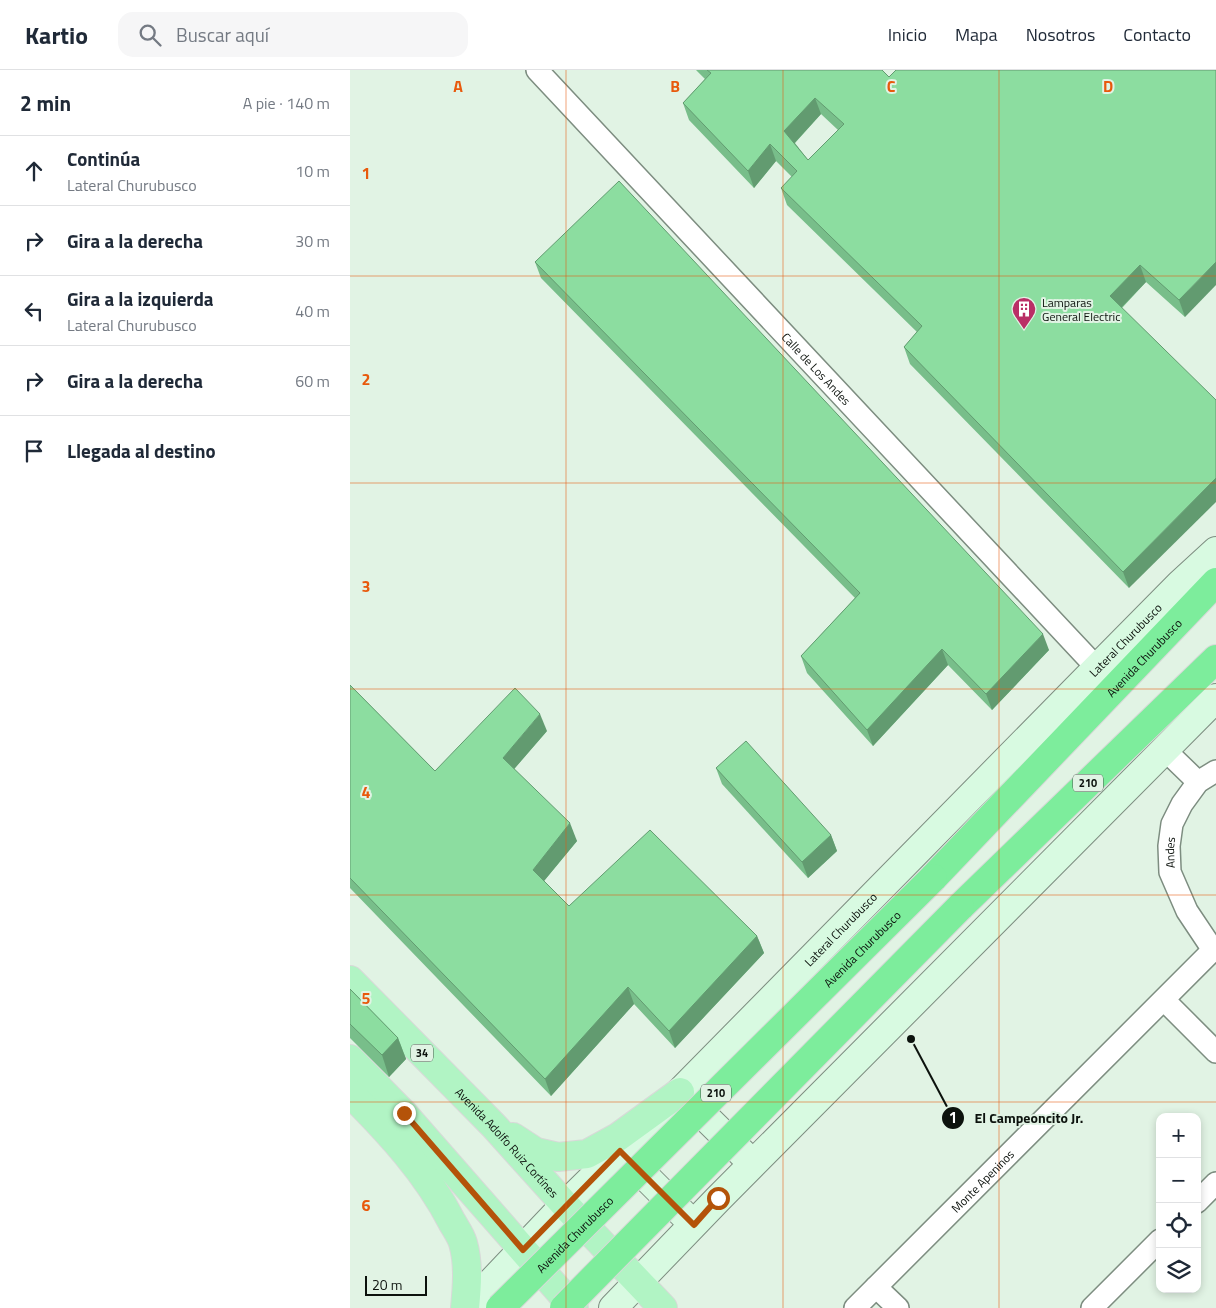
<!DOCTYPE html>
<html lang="es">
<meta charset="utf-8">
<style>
body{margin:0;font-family:"Titillium Web",sans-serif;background:#f6f6f7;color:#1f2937}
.controls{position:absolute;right:15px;bottom:15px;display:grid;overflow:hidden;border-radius:10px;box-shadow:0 2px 8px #0003}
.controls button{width:45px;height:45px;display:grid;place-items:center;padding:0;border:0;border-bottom:1px solid #e0e1e3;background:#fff;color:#1f2937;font:25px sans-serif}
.scale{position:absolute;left:15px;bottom:12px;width:62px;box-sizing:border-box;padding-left:5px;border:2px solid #0c120d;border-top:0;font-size:14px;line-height:18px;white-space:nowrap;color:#0c120d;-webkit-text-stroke:4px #e1f3e4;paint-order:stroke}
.stop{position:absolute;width:15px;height:15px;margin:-11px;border:4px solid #b45309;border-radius:50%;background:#fff}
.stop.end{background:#b45309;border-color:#fff;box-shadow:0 1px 5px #0008}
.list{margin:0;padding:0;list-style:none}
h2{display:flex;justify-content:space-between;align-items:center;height:65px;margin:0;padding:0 20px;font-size:21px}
h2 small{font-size:16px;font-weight:400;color:#747a83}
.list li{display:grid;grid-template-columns:32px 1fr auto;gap:15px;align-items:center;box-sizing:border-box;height:70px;padding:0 20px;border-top:1px solid #e0e1e3}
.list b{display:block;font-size:19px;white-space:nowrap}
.list p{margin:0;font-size:16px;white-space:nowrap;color:#747a83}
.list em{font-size:16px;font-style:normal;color:#747a83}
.icon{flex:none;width:28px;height:28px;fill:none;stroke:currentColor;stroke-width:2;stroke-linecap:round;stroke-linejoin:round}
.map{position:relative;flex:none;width:866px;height:1238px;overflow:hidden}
header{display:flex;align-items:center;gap:30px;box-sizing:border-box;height:70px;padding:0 25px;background:#fff;border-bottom:1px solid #e0e1e3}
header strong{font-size:24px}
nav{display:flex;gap:28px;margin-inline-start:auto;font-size:18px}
.search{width:350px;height:45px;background:#f6f6f7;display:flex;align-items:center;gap:12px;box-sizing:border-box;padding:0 18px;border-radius:15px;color:#747a83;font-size:19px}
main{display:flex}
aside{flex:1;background:#fff}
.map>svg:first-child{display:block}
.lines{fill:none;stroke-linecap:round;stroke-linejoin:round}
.street-casing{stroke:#7d8d80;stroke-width:24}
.secondary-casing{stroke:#7d8d80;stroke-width:30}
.primary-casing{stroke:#d8d9d8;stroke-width:30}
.highway-casing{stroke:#d8d9d8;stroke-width:30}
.street{stroke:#fff;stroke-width:21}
.secondary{stroke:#d8fae1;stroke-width:28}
.primary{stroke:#b1f4c4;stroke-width:28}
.highway{stroke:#7ded9c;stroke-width:28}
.highway-bridge-casing{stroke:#d8d9d8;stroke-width:30;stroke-linecap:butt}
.highway-bridge{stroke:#7ded9c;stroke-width:28}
.wall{fill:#78be8a;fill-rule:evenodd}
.shaded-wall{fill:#629b70}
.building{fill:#8cdda0;stroke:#629b70;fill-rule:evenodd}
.route{stroke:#b45309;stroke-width:6}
.grid{fill:none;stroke:#e8590c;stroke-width:1;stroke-opacity:0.55}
.labels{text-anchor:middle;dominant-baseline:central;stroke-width:4;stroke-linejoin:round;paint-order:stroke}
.shield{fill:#e1f3e4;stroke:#4c564e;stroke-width:1}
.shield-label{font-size:11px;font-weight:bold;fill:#0c120d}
.poi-label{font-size:12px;fill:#0c120d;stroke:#e1f3e4;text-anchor:start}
.street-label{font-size:12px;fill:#0c120d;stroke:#e1f3e4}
.grid-label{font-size:16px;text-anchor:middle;font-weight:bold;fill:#e8590c;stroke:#e1f3e4;stroke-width:4;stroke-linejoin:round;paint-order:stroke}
.leader{fill:none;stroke:#0c120d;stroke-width:2}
.callout-dot{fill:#0c120d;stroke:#e1f3e4;stroke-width:2}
.mark-label{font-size:15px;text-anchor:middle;font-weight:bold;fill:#fff}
.callout-label{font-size:14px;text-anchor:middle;font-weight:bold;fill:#0c120d;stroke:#e1f3e4;stroke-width:4;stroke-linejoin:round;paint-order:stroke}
</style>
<header>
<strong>Kartio</strong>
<div class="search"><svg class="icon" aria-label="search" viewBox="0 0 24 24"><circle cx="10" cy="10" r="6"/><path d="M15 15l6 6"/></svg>Buscar aquí</div>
<nav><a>Inicio</a><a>Mapa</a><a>Nosotros</a><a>Contacto</a></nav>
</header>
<main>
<aside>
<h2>2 min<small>A pie · 140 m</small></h2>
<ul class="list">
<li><svg class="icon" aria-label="ahead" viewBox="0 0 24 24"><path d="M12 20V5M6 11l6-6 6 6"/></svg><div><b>Continúa</b><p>Lateral Churubusco</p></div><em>10 m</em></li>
<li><svg class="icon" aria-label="right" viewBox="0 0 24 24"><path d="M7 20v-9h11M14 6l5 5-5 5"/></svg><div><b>Gira a la derecha</b></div><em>30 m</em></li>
<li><svg class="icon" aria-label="left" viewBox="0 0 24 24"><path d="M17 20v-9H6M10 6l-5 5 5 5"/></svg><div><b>Gira a la izquierda</b><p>Lateral Churubusco</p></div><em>40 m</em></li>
<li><svg class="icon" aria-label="right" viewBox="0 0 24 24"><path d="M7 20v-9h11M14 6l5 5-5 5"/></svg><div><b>Gira a la derecha</b></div><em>60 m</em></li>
<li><svg class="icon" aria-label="arrive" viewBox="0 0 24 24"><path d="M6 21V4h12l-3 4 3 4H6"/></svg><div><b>Llegada al destino</b></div></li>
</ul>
</aside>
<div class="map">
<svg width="866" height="1238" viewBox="0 0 866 1238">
<rect width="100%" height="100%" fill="#e1f3e4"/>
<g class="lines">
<g class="street-casing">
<g id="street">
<path id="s1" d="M187,0L747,598"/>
<path d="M815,680L848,712"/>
<path id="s2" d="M863,880L837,841L820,802L819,776L822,754L832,734L848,712L866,701"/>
<path d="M814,930L866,982"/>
<path d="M847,1132L866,1113"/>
<path d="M526,1217L548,1238"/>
<path id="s3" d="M505,1238L866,877"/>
<path d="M742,1238L810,1170"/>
</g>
</g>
<g class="secondary-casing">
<g id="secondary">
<path d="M333,1025L397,1088"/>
<path d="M273,1084L336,1147"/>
<path id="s4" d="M117,1238L205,1145L330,1022L747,598L830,514L866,481"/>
<path d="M263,1238L368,1129L866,628"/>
</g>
</g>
<g class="primary-casing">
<g id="primary">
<path id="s5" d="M0,910L144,1056L216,1136L313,1238"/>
<path d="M0,989L53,1043L224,1238"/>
<path d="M0,1023C39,1062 77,1103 102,1152C106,1159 111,1166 113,1173C119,1194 117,1217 115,1238"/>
<path d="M163,1067L186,1082L208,1087L237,1084L268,1067L330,1022"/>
</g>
</g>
<g class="highway-casing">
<g id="highway">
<path id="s6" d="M583,808L866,512"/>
<path d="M610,837L866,589"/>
</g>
</g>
<use href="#street" class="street"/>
<use href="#secondary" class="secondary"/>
<use href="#primary" class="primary"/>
<use href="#highway" class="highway"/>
<g class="highway-bridge-casing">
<g id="highway-bridge">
<path id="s7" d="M150,1238L583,808"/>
<path d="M214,1238L610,837"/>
</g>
</g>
<use href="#highway-bridge" class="highway-bridge"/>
</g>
<g class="wall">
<path d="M346,0H532L539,7L866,0L835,247L796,212L772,238L779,518L560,294L554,277L567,262L437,135L431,118L442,107L426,91L404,118L339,50L333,33L355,9ZM471,44L488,60L458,90L445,73Z"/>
<path d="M185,192L699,580L642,640L598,595L523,676L457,603L451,586L505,528L191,208Z"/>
<path d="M0,615L85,701L197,661L164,699L227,771L194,811L219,836L407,866L414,883L325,978L284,934L201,1026L0,818Z"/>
<path d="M366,698L481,765L487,781L458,808L372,714Z"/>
<path d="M0,919L48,968L56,989L39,1007L0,968Z"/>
</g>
<g class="shaded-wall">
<path d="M465,28L471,44L440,78L434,61Z"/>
<path d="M420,74L426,91L404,118L398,101Z"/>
<path d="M866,192V215L835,247L829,230Z"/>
<path d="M790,195L796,212L766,243L760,226Z"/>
<path d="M866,408V432L779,518L773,502Z"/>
<path d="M693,564L699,580L642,640L636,624Z"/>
<path d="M592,579L598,595L523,676L517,660Z"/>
<path d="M190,644L197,661L159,705L153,688Z"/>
<path d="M220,753L227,771L189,817L183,800Z"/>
<path d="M481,765L487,781L458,808L452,792Z"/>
<path d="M407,866L414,883L325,978L319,961Z"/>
<path d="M278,917L284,934L201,1026L195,1009Z"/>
<path d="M48,968L56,989L39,1007L32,985Z"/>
</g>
<g class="building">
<path d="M357,0H532L539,7L546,0H866V192L829,230L790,195L760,226L866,330V408L773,502L554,277L572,256L431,118L447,101L420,74L398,101L333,33L361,3ZM465,28L494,54L458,90L434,61Z"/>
<path d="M269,111L693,564L636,624L592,579L517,660L451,586L510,523L185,192Z"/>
<path d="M0,615L85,701L165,618L190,644L153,688L220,753L183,800L219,836L300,760L407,866L319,961L278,917L195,1009L0,808Z"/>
<path d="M396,671L481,765L452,792L366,698Z"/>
<path d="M0,919L48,968L32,985L0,954Z"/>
</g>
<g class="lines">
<path class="route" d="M54,1043L173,1180L270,1081L344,1155L368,1128"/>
</g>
<path class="grid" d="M216,0V1238M433,0V1238M649,0V1238M0,206H866M0,413H866M0,619H866M0,825H866M0,1032H866"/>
<defs>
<g id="building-pin" transform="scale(1.25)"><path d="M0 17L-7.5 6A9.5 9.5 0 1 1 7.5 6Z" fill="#ba2f66" stroke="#e1f3e4"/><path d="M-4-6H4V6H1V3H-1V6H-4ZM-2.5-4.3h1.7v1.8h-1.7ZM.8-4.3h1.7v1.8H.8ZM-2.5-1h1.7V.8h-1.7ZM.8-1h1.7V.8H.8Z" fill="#fff"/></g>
</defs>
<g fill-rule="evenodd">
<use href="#building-pin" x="674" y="239"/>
</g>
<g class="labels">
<g class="shield">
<rect x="723" y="704.5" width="30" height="17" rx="4"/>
<rect x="61" y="974.5" width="22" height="17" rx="4"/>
<rect x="351" y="1014.5" width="30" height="17" rx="4"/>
</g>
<g class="shield-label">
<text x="738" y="713">210</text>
<text x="72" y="983">34</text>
<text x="366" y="1023">210</text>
</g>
<g class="poi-label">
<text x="692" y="232">Lamparas<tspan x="692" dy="14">General Electric</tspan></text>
</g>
<g class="street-label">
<text stroke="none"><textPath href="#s1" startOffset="409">Calle de Los Andes</textPath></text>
<text stroke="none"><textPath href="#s4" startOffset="938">Lateral Churubusco</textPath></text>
<text stroke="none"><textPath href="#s6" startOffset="305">Avenida Churubusco</textPath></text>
<text stroke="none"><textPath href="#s2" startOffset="109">Andes</textPath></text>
<text stroke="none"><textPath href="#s4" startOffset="532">Lateral Churubusco</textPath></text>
<text stroke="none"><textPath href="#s7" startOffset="510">Avenida Churubusco</textPath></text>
<text stroke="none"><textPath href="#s5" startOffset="226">Avenida Adolfo Ruiz Cortínes</textPath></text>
<text stroke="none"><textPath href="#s3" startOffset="180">Monte Apeninos</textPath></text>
<text stroke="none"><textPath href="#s7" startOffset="105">Avenida Churubusco</textPath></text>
</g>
</g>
<g class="grid-label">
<text x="108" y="22">A</text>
<text x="325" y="22">B</text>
<text x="541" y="22">C</text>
<text x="758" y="22">D</text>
<text x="16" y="109">1</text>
<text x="16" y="315">2</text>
<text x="16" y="522">3</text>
<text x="16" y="728">4</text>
<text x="16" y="934">5</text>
<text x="16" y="1141">6</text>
</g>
<path class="leader" d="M561 969L603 1048"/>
<g class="callout-dot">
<circle cx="561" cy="969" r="5"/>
<circle cx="603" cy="1048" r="12"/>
</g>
<g class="mark-label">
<text x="603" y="1053">1</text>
</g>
<g class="callout-label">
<text x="679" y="1053">El Campeoncito Jr.</text>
</g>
</svg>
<div class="controls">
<button>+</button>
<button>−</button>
<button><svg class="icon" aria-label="locate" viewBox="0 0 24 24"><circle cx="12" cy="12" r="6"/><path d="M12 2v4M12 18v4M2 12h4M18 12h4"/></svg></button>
<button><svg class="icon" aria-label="layers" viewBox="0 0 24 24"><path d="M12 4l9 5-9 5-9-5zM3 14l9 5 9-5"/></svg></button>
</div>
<div class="scale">20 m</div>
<div class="stop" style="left:368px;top:1128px"></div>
<div class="stop end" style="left:54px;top:1043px"></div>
</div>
</main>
